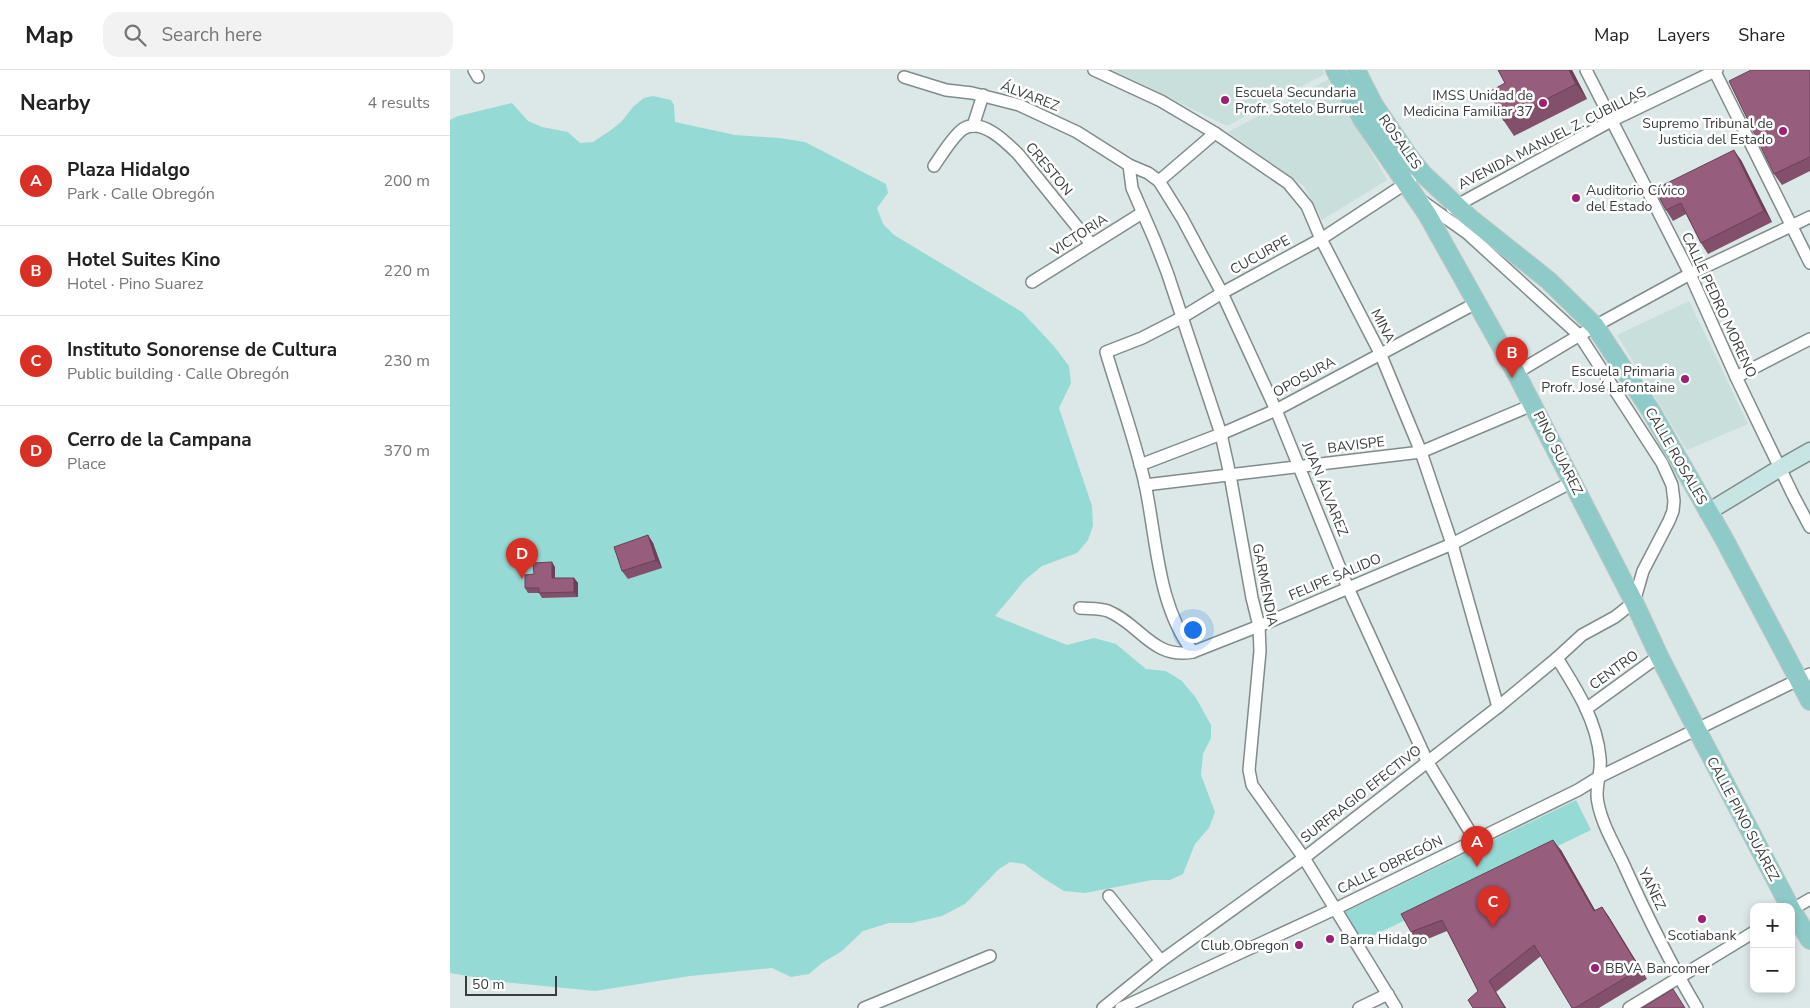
<!DOCTYPE html>
<meta charset="utf-8">
<style>
body{margin:0;font-family:"Nunito Sans",sans-serif;background:#f2f2f2;color:#222}
.controls{position:absolute;right:15px;bottom:15px;display:grid;overflow:hidden;border-radius:10px;box-shadow:0 2px 8px #0003}
.controls button{width:45px;height:45px;display:grid;place-items:center;padding:0;border:0;border-bottom:1px solid #e0e0e0;background:#fff;color:#222;font:25px sans-serif}
.scale{position:absolute;left:15px;bottom:12px;width:92px;box-sizing:border-box;padding-left:5px;border:2px solid #393e3d;border-top:0;font-size:14px;line-height:18px;white-space:nowrap;color:#393e3d;-webkit-text-stroke:4px #fff;paint-order:stroke}
.you{position:absolute;left:742px;top:559px;width:18px;height:18px;margin:-12px;border:4px solid #fff;border-radius:50%;background:#1a73e8;box-shadow:0 0 0 8px #1a73e833}
.badge{display:grid;place-items:center;width:32px;height:32px;border-radius:50%;background:#d93025;color:#fff;font-size:16px;font-weight:700}
.pin{position:absolute;translate:-50% -41px;filter:drop-shadow(0 1px 2px #0008)}
.pin::after{content:'';position:absolute;top:26px;width:18px;height:15px;background:inherit;clip-path:polygon(0 0,100% 0,50% 100%)}
.list{margin:0;padding:0;list-style:none}
h2{display:flex;justify-content:space-between;align-items:center;height:65px;margin:0;padding:0 20px;font-size:21px}
h2 small{font-size:16px;font-weight:400;color:#767676}
.list li{display:grid;grid-template-columns:32px 1fr auto;gap:15px;align-items:center;box-sizing:border-box;height:90px;padding:0 20px;border-top:1px solid #e0e0e0}
.list b{display:block;font-size:19px;white-space:nowrap}
.list p{margin:0;font-size:16px;white-space:nowrap;color:#767676}
.list em{font-size:16px;font-style:normal;color:#767676}
.icon{flex:none;width:28px;height:28px;fill:none;stroke:currentColor;stroke-width:2;stroke-linecap:round;stroke-linejoin:round}
.map{position:relative;flex:none;width:1360px;height:938px;overflow:hidden}
header{display:flex;align-items:center;gap:30px;box-sizing:border-box;height:70px;padding:0 25px;background:#fff;border-bottom:1px solid #e0e0e0}
header strong{font-size:24px}
nav{display:flex;gap:28px;margin-inline-start:auto;font-size:18px}
.search{width:350px;height:45px;background:#f2f2f2;display:flex;align-items:center;gap:12px;box-sizing:border-box;padding:0 18px;border-radius:15px;color:#767676;font-size:19px}
main{display:flex}
aside{flex:1;background:#fff}
.map>svg:first-child{display:block}
.built{fill:#c8dfdc}
.green{fill:#96dad5}
.lines{fill:none;stroke-linecap:round;stroke-linejoin:round}
.street-casing{stroke:#808c8b;stroke-width:14}
.secondary-casing{stroke:#808c8b;stroke-width:19}
.primary-casing{stroke:#c4c5c5;stroke-width:20}
.street{stroke:#fff;stroke-width:11}
.secondary{stroke:#c6e5e3;stroke-width:16}
.primary{stroke:#8ecbc8;stroke-width:18}
.wall{fill:#82506b}
.shaded-wall{fill:#6a4157}
.building{fill:#975d7c;stroke:#6a4157}
.poi-dot{fill:#9f1f72;stroke:#fff;stroke-width:2}
.labels{text-anchor:middle;dominant-baseline:central;stroke-width:5;stroke-linejoin:round;paint-order:stroke}
.poi-label{font-size:14px;fill:#393e3d;stroke:#fff;text-anchor:start}
.street-label{font-size:14px;fill:#393e3d;stroke:#fff}
</style>
<header>
<strong>Map</strong>
<div class="search"><svg class="icon" aria-label="search" viewBox="0 0 24 24"><circle cx="10" cy="10" r="6"/><path d="M15 15l6 6"/></svg>Search here</div>
<nav><a>Map</a><a>Layers</a><a>Share</a></nav>
</header>
<main>
<aside>
<h2>Nearby<small>4 results</small></h2>
<ul class="list">
<li><span class="badge">A</span><div><b>Plaza Hidalgo</b><p>Park · Calle Obregón</p></div><em>200 m</em></li>
<li><span class="badge">B</span><div><b>Hotel Suites Kino</b><p>Hotel · Pino Suarez</p></div><em>220 m</em></li>
<li><span class="badge">C</span><div><b>Instituto Sonorense de Cultura</b><p>Public building · Calle Obregón</p></div><em>230 m</em></li>
<li><span class="badge">D</span><div><b>Cerro de la Campana</b><p>Place</p></div><em>370 m</em></li>
</ul>
</aside>
<div class="map">
<svg width="1360" height="938" viewBox="0 0 1360 938">
<rect width="100%" height="100%" fill="#dbe8e7"/>
<g class="built">
<path d="M663,0H873L875,4L777,56Z"/>
<path d="M879,9L937,110L872,150L854,116L778,62Z"/>
<path d="M1239,231L1298,354L1237,380L1167,265Z"/>
</g>
<g class="green">
<path d="M203,26L221,30L224,35L225,52L285,65L329,68L355,72L436,114L438,123L427,138L433,154L444,165L572,242L603,275L619,296L621,313L609,338L642,436L643,456L638,470L627,483L592,496L575,510L545,546L617,575L644,568L666,574L696,599L716,601L732,611L746,628L761,655V668L753,684L751,705L765,742L759,758L745,774L733,804L720,810H702L635,823L614,821L593,808L574,794L560,792L549,799L515,834L492,846L461,853H439L413,861L392,881L372,893L359,904L341,907L322,898L240,906L145,921L52,912L0,903V50L8,46L62,33L78,51L92,57L118,62L130,73L143,72L161,60L172,51L183,37L194,28Z"/>
<path d="M1126,730L1141,760L910,872L895,842Z"/>
</g>
<g class="lines">
<g class="street-casing">
<g id="street">
<path d="M24,0L28,7"/>
<path d="M644,0L711,31L765,63L838,113L857,136L871,169L930,283L971,382L1002,474L1048,637"/>
<path d="M1136,0L1240,204L1286,307L1343,425L1360,457"/>
<path d="M1264,0L1360,193"/>
<path d="M454,7L496,20L522,23L569,35L627,62L679,95L682,118L705,171L717,202L771,364L780,405L802,528L809,556L810,581L799,700L802,715L854,788L946,938"/>
<path d="M523,56L533,25"/>
<path d="M679,95L698,103L709,111L732,148L772,223L826,340L898,518L977,691L1025,770"/>
<path d="M484,96C491,86 503,66 513,59C532,47 557,73 569,85L641,174"/>
<path d="M709,111L765,63"/>
<path d="M1002,138L1161,51L1267,0"/>
<path d="M582,212L692,143"/>
<path d="M1066,303L1145,256L1240,204L1360,147"/>
<path d="M1286,307L1360,269"/>
<path d="M690,395L771,364L826,340L1026,233"/>
<path d="M695,415L971,382L1082,335"/>
<path d="M630,538C639,539 649,538 658,541C690,554 703,590 743,582L809,556L1002,474L1122,412"/>
<path d="M743,582C707,535 707,470 695,414C685,369 669,326 656,282L692,268L731,248L772,223L871,169L961,110"/>
<path d="M1107,588C1126,618 1147,651 1150,688C1152,703 1144,719 1148,733C1152,754 1164,774 1173,793C1195,842 1219,891 1247,938"/>
<path d="M1136,639L1209,586"/>
<path d="M659,826L711,891"/>
<path d="M1341,840L1360,829"/>
<path d="M414,938L540,886"/>
<path d="M653,938L711,891L854,788L1048,637L1107,588L1132,565L1165,547L1184,532L1193,501L1219,451L1223,441L1224,431L1222,415L1212,393L1130,266L1017,163L972,131"/>
<path d="M671,938L885,839L1128,720L1149,707L1360,604"/>
<path d="M909,938L938,924"/>
<path d="M1179,938L1304,862"/>
</g>
</g>
<g class="secondary-casing">
<path id="secondary" d="M1258,442L1330,398L1360,381"/>
</g>
<g class="primary-casing">
<g id="primary">
<path d="M885,0L912,49L977,144L1066,303L1184,532L1209,586L1247,660L1340,837"/>
<path d="M906,0L924,35L960,88L973,104L1020,148L1098,210L1145,256L1201,341L1273,467L1360,631"/>
<path d="M1341,839L1360,870"/>
</g>
</g>
<use href="#street" class="street"/>
<use href="#secondary" class="secondary"/>
<use href="#primary" class="primary"/>
</g>
<g class="wall">
<path d="M1048,0H1122L1137,29L1064,66L1054,51L1055,13Z"/>
<path d="M1360,0V101L1332,115L1324,104Z"/>
<path d="M1291,90L1322,152L1258,184L1251,173L1236,144L1223,151L1216,140Z"/>
<path d="M198,465L203,473L212,498L178,509L172,501Z"/>
<path d="M105,497V508H124L128,513V527L92,528L89,523H78L75,518L84,504Z"/>
<path d="M1111,780L1145,840L1152,837L1159,847L1197,909L1149,938H1122L1091,886L1046,922L1056,938H1023L1028,921L997,861L968,873L961,862Z"/>
</g>
<g class="shaded-wall">
<path d="M1119,0H1122L1137,29L1126,14Z"/>
<path d="M1284,80L1291,90L1322,152L1314,141Z"/>
<path d="M198,465L203,473L212,498L206,490Z"/>
<path d="M102,492L105,497V513L102,508Z"/>
<path d="M124,508L128,513V527L124,522Z"/>
<path d="M1103,770L1111,780L1151,851L1144,841Z"/>
<path d="M1152,837L1159,847L1197,909L1190,899Z"/>
<path d="M1039,911L1046,922L1056,938H1055Z"/>
</g>
<g class="building">
<path d="M1048,0H1119L1126,14L1054,51L1039,22L1055,13Z"/>
<path d="M1301,0H1360V87L1324,104L1279,11Z"/>
<path d="M1284,80L1314,141L1251,173L1231,133L1216,140L1205,119Z"/>
<path d="M198,465L206,490L172,501L164,477Z"/>
<path d="M102,492V508H124V522L89,523V518H75V505L84,504L83,493Z"/>
<path d="M1103,770L1144,841L1152,837L1190,899L1125,938H1122L1084,875L1039,911L1055,938H1023L1018,930L1028,921L992,850L961,862L951,844Z"/>
<path d="M1223,919L1235,938H1192Z"/>
</g>
<g class="poi-dot">
<circle cx="775" cy="30" r="5"/>
<circle cx="1093" cy="33" r="5"/>
<circle cx="1333" cy="61" r="5"/>
<circle cx="1126" cy="128" r="5"/>
<circle cx="1235" cy="309" r="5"/>
<circle cx="1252" cy="849" r="5"/>
<circle cx="880" cy="869" r="5"/>
<circle cx="849" cy="875" r="5"/>
<circle cx="1145" cy="898" r="5"/>
</g>
<g class="labels">
<g class="poi-label">
<text x="785" y="22">Escuela Secundaria<tspan x="785" dy="16">Profr. Sotelo Burruel</tspan></text>
<text x="1083" y="25" text-anchor="end">IMSS Unidad de<tspan x="1083" dy="16">Medicina Familiar 37</tspan></text>
<text x="1323" y="53" text-anchor="end">Supremo Tribunal de<tspan x="1323" dy="16">Justicia del Estado</tspan></text>
<text x="1136" y="120">Auditorio Cívico<tspan x="1136" dy="16">del Estado</tspan></text>
<text x="1225" y="301" text-anchor="end">Escuela Primaria<tspan x="1225" dy="16">Profr. José Lafontaine</tspan></text>
<text x="1252" y="865" text-anchor="middle">Scotiabank</text>
<text x="890" y="869">Barra Hidalgo</text>
<text x="839" y="875" text-anchor="end">Club Obregon</text>
<text x="1155" y="898">BBVA Bancomer</text>
</g>
<g class="street-label">
<text transform="translate(580 26) rotate(21)">ÁLVAREZ</text>
<text transform="translate(1102 68) rotate(-27)">AVENIDA MANUEL Z. CUBILLAS</text>
<text transform="translate(950 72) rotate(55)">ROSALES</text>
<text transform="translate(599 99) rotate(50)">CRESTON</text>
<text transform="translate(629 165) rotate(-33)">VICTORIA</text>
<text transform="translate(810 185) rotate(-29)">CUCURPE</text>
<text transform="translate(1269 235) rotate(65)">CALLE PEDRO MORENO</text>
<text transform="translate(933 256) rotate(63)">MINA</text>
<text transform="translate(854 307) rotate(-29)">OPOSURA</text>
<text transform="translate(906 375) rotate(-7)">BAVISPE</text>
<text transform="translate(1108 383) rotate(63)">PINO SUAREZ</text>
<text transform="translate(1226 386) rotate(60)">CALLE ROSALES</text>
<text transform="translate(875 419) rotate(68)">JUAN ÁLVAREZ</text>
<text transform="translate(885 507) rotate(-23)">FELIPE SALIDO</text>
<text transform="translate(815 515) rotate(79)">GARMENDIA</text>
<text transform="translate(1164 600) rotate(-36)">CENTRO</text>
<text transform="translate(911 724) rotate(-38)">SURFRAGIO EFECTIVO</text>
<text transform="translate(1293 749) rotate(62)">CALLE PINO SUÁREZ</text>
<text transform="translate(940 795) rotate(-26)">CALLE OBREGÓN</text>
<text transform="translate(1202 819) rotate(64)">YAÑEZ</text>
</g>
</g>
</svg>
<div class="controls">
<button>+</button>
<button>−</button>
</div>
<div class="scale">50 m</div>
<div class="you"></div>
<div class="pin badge" style="left:1027px;top:797px">A</div>
<div class="pin badge" style="left:1062px;top:308px">B</div>
<div class="pin badge" style="left:1043px;top:857px">C</div>
<div class="pin badge" style="left:72px;top:509px">D</div>
</div>
</main>
